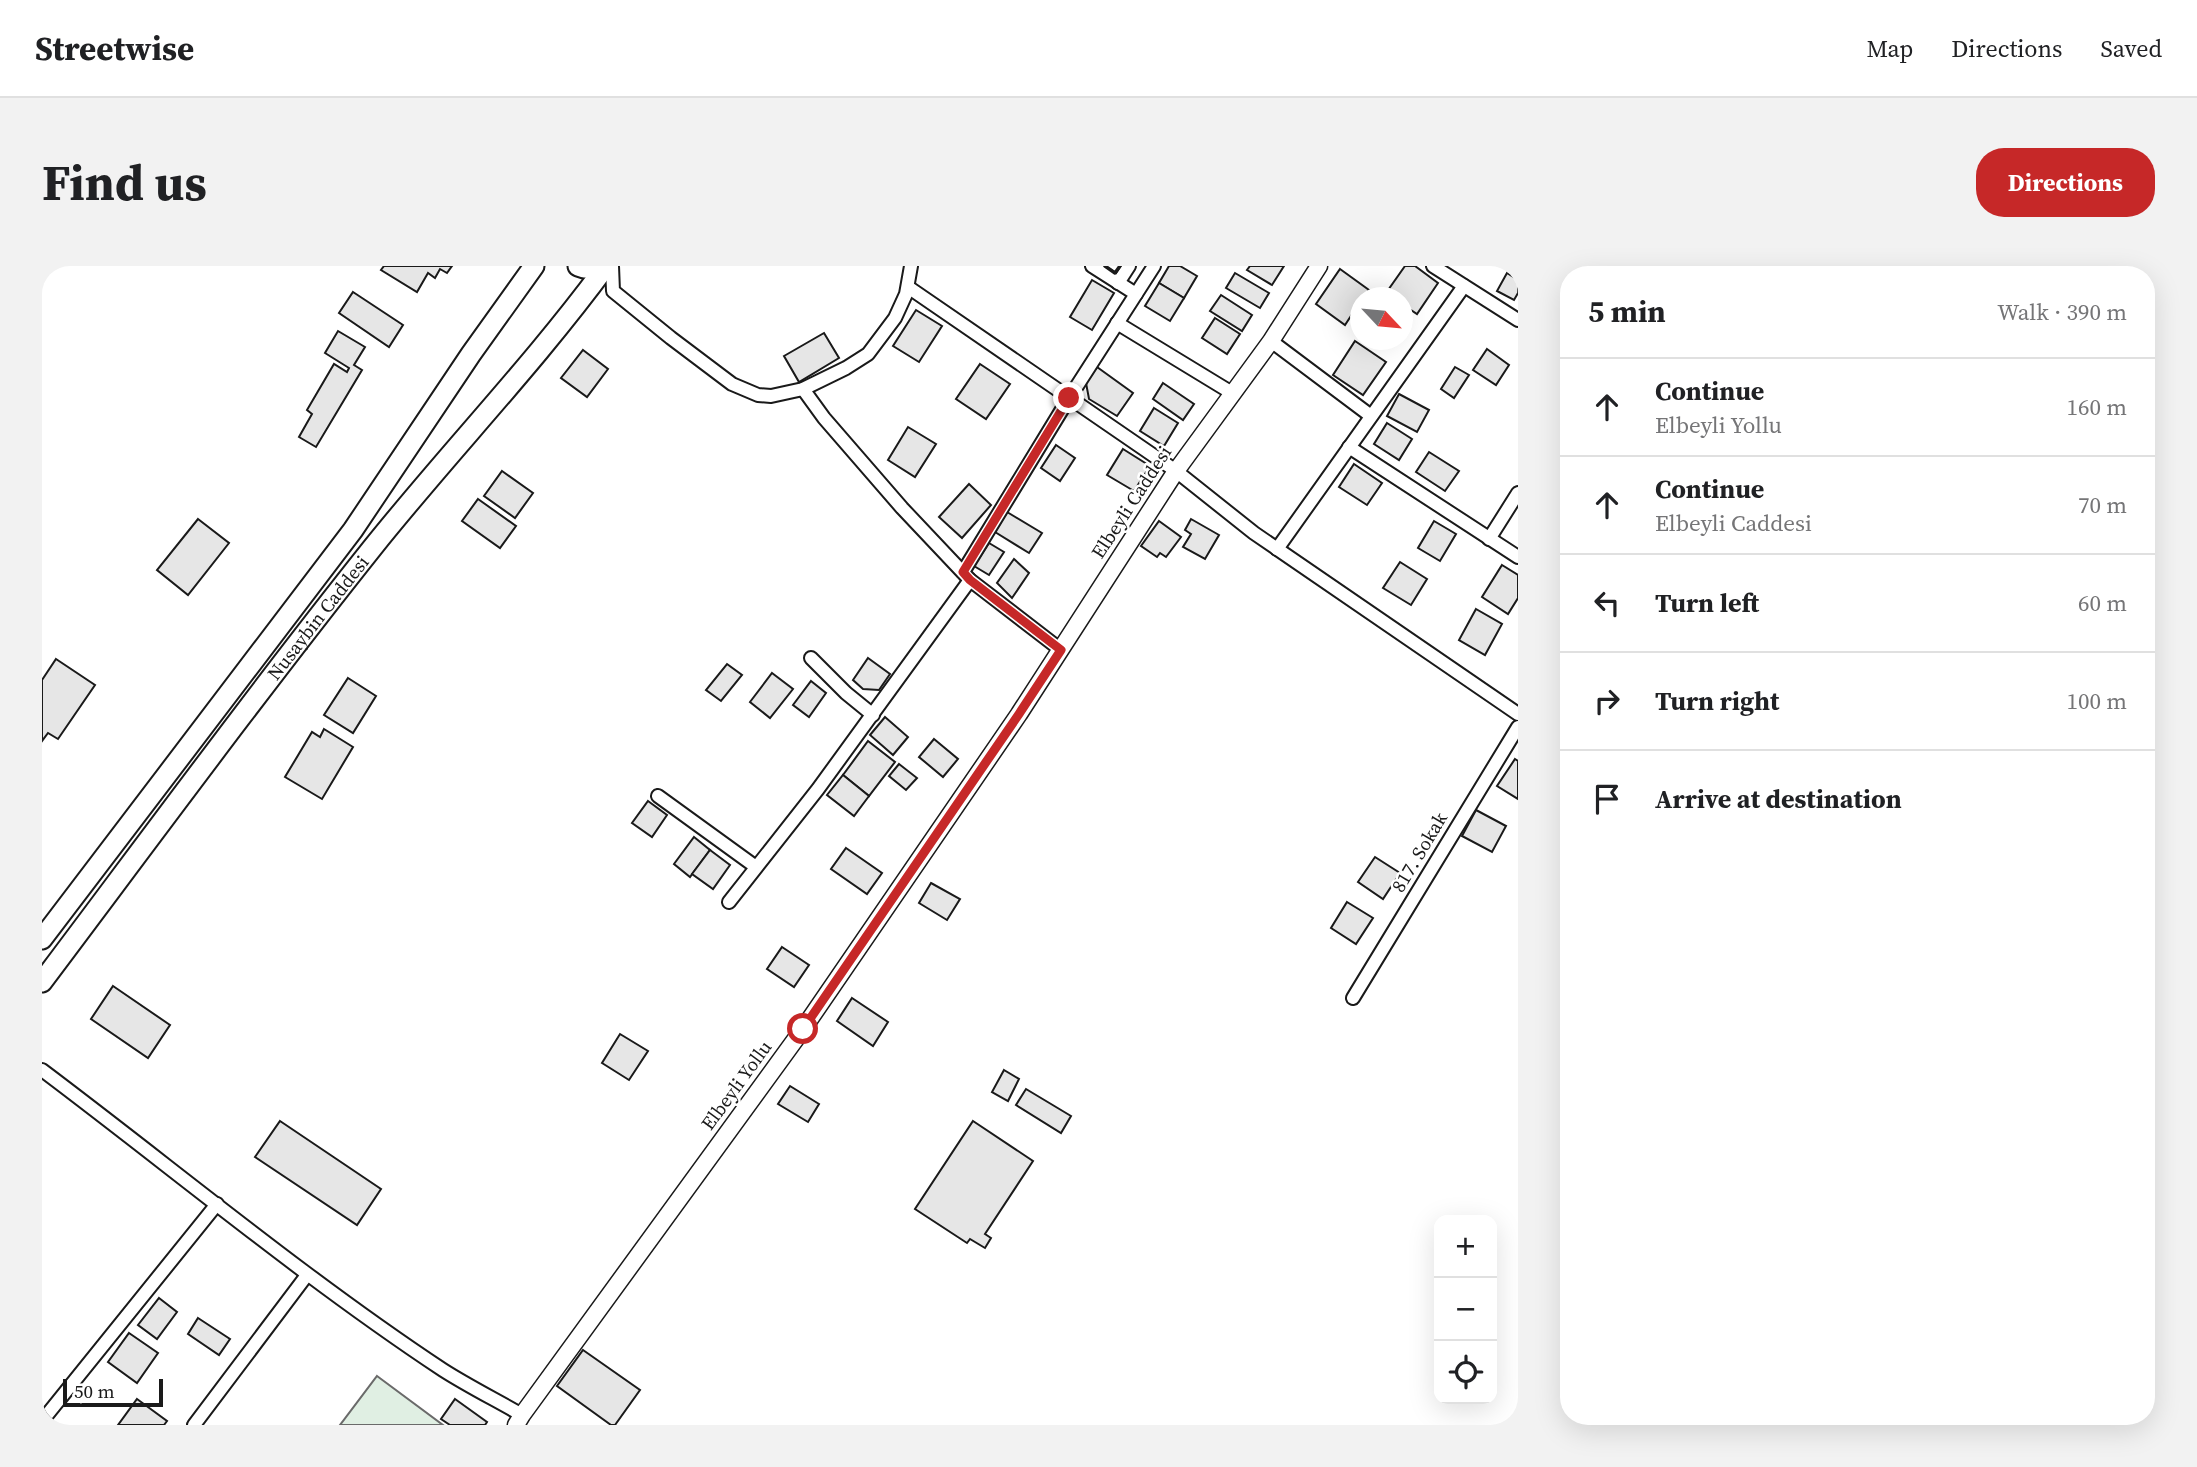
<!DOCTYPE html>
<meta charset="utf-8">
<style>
body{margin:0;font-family:"Source Serif 4",serif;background:#f2f2f2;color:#202124}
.controls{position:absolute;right:21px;bottom:21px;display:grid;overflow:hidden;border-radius:14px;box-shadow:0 7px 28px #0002}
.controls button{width:63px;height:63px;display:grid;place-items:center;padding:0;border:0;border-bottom:2px solid #e0e0e0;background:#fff;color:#202124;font:35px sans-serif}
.compass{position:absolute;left:1308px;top:21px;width:63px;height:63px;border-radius:50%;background:#fff;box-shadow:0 7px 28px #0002;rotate:116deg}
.scale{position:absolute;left:21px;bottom:18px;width:100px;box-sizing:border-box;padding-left:7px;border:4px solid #1a1a1a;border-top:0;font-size:19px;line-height:24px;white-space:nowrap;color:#1a1a1a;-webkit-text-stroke:5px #fff;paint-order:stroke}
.stop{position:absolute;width:21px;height:21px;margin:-16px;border:5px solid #c62828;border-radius:50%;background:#fff}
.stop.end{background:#c62828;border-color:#fff;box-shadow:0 2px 7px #0008}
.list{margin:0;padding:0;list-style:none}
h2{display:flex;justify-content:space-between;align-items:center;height:91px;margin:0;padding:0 28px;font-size:30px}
h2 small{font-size:23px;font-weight:400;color:#757577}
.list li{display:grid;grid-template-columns:46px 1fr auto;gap:21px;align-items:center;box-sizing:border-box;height:98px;padding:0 28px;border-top:2px solid #e0e0e0}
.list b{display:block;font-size:26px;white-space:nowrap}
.list p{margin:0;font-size:23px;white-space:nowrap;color:#757577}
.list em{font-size:23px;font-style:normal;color:#757577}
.icon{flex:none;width:38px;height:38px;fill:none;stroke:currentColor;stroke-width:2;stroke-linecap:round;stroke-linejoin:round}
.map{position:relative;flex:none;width:1476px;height:1159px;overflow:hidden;border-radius:28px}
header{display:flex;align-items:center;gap:42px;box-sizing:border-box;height:98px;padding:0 35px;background:#fff;border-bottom:2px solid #e0e0e0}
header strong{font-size:33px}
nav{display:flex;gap:38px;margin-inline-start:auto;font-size:24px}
.intro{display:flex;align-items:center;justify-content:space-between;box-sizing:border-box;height:168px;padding:0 42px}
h1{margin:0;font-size:49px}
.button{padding:18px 32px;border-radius:28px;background:#c62828;color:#fff;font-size:24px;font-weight:700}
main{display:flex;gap:42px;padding:0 42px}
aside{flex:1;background:#fff;border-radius:28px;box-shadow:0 7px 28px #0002}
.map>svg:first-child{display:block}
.green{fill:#e0efe3;stroke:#6a6a6a;stroke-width:2}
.building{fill:#e6e6e6;stroke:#1a1a1a;stroke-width:2}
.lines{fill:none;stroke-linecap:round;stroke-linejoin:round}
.minor-casing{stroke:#1a1a1a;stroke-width:16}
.tertiary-casing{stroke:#1a1a1a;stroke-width:19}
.trunk-casing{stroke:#1a1a1a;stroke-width:23}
.minor{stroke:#fff;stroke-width:12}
.tertiary{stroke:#fff;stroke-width:16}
.trunk{stroke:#fff;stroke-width:19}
.wall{stroke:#1a1a1a;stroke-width:3.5}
.route{stroke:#c62828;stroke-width:9}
.labels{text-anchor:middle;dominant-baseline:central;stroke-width:5;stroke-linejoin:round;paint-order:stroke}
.street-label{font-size:19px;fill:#1a1a1a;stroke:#fff}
</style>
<header>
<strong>Streetwise</strong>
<nav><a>Map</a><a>Directions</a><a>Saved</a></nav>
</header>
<div class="intro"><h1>Find us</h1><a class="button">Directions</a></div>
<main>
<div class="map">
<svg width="1476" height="1159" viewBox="0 0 1476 1159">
<rect width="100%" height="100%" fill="#fff"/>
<path class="green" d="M335,1110L401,1159H298Z"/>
<g class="building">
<path d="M342,0H410L405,7L398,3L393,12L386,7L375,26L339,4Z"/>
<path d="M1127,0H1138L1155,10L1142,32L1117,17Z"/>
<path d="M1208,0H1242L1230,19L1205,4Z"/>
<path d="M1363,0H1373L1396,17L1375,48L1360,38V32H1351L1344,27Z"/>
<path d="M1298,3L1327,24L1322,32H1318V36L1303,59L1274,38Z"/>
<path d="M1193,7L1227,27L1218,42L1184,22Z"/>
<path d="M1465,7L1476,14V27L1472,34L1455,25Z"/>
<path d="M1050,14L1072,27L1050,64L1028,51Z"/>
<path d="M1117,17L1142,32L1128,55L1103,40Z"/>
<path d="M311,26L361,59L347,81L297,47Z"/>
<path d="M1179,29L1210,49L1200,65L1168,45Z"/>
<path d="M874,44L900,60L877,96L851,80Z"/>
<path d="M1173,52L1198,68L1185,88L1160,72Z"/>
<path d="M296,65L323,81L312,99L320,104L274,181L257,171L270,148L265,144L292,98L305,106L307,102L283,87Z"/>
<path d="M782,67L797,92L757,116L742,90Z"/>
<path d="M1313,75L1344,96L1321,129L1291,109Z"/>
<path d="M1445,83L1467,99L1454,119L1431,104Z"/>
<path d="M541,84L566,103L545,131L519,112Z"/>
<path d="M938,98L968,118L944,153L914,133Z"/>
<path d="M1055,101L1091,127L1075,150L1047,133L1044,117Z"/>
<path d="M1413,101L1427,109L1412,132L1399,123Z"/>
<path d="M1121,117L1152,138L1141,154L1111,133Z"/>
<path d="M1357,128L1387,144L1375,166L1345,150Z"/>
<path d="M1112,142L1136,157L1122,180L1098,165Z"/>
<path d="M1345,157L1370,173L1357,194L1332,178Z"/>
<path d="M866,161L894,178L873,211L846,194Z"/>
<path d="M1014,179L1033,192L1018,215L999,202Z"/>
<path d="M1081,183L1108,200L1092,225L1065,209Z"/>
<path d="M1387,186L1417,205L1403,225L1374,206Z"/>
<path d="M1312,198L1340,217L1325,239L1297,221Z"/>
<path d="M460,205L491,227L473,252L442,230Z"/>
<path d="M927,218L949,239L920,272L897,251Z"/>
<path d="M436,233L474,260L458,282L420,255Z"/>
<path d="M965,246L1000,267L987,287L953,266Z"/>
<path d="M156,253L187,277L146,329L115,304Z"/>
<path d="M1149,253L1177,269L1163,293L1141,281L1149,268L1143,264Z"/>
<path d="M1117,255L1139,271L1124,291L1118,287L1115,291L1099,280Z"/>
<path d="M1392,255L1414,268L1398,295L1376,282Z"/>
<path d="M947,277L962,286L947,309L932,300Z"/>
<path d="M972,293L987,307L970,332L955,317Z"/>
<path d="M1358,296L1385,313L1369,339L1341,322Z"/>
<path d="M1460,299L1476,309V332L1466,348L1440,331Z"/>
<path d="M1434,343L1460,358L1443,389L1417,374Z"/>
<path d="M826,392L848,408L837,424L821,423L811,414Z"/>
<path d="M14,393L53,419L16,473L6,467L0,475V414Z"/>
<path d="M685,398L700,409L679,435L664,424Z"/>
<path d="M730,407L751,423L728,452L708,436Z"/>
<path d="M306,412L334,430L311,467L282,449Z"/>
<path d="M769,415L784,427L767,451L751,439Z"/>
<path d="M843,451L866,471L851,489L828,469Z"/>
<path d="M282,463L311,481L280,533L243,511L270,466L278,471Z"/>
<path d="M892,473L916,493L901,511L877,491Z"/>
<path d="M826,475L853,496L827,530L801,509Z"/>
<path d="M1473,493L1476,495V533L1455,520Z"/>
<path d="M857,498L875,512L864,524L847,510Z"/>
<path d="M801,509L827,530L812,550L785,529Z"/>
<path d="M606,535L625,549L610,571L590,557Z"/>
<path d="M1434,544L1464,560L1450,586L1420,570Z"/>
<path d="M652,571L668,584L648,611L632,598Z"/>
<path d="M804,582L840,607L825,628L789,603Z"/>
<path d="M668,584L688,599L671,623L650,608Z"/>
<path d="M1333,591L1358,607L1341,633L1316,616Z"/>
<path d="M889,617L918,633L905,654L877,637Z"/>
<path d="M1305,636L1331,652L1314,678L1289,662Z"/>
<path d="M740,681L767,699L752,721L725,703Z"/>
<path d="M71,720L128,759L106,792L49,753Z"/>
<path d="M810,732L846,756L831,780L795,755Z"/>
<path d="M578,768L606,785L587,814L560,797Z"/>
<path d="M962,804L977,813L966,835L950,826Z"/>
<path d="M748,820L777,838L766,856L736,838Z"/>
<path d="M984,823L1029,850L1019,867L974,839Z"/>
<path d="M238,855L339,923L315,959L213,891Z"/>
<path d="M931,855L991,895L943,968L949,972L943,982L928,973L925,977L873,943Z"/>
<path d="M117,1032L135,1046L115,1073L96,1059Z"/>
<path d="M156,1052L188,1073L177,1089L146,1068Z"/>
<path d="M87,1067L116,1087L95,1117L66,1096Z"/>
<path d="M541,1084L598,1124L573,1159H569L515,1120Z"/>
<path d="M95,1133L125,1155L122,1159H76Z"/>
<path d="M413,1133L445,1156L443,1159H408L399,1153Z"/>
</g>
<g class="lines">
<g class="minor-casing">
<g id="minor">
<path d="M570,0L571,25L629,72L690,118L716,129L729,130L761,123L804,102L826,88L853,52L864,28L869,0"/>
<path d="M1050,0L1094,28"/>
<path d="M1391,0L1476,54"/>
<path d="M1076,17L1087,0"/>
<path d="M866,21L1134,205L1212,267L1476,448"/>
<path d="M1075,57L1190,127"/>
<path d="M1229,75L1329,150"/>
<path d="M761,123L782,152L860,242L928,314L1019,384"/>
<path d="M1307,181L1476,291"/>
<path d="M1447,273L1476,227"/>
<path d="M1235,283L1422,20"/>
<path d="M921,306L1024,137L1112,0"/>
<path d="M769,392L804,427L831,449"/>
<path d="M616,530L714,601"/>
<path d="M687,636L776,523L928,314"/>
<path d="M1311,732L1476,461"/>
<path d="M0,804C133,904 262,1012 401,1104C426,1120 454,1134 480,1149"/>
<path d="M0,1155L175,938"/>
<path d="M152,1159L265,1009"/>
</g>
</g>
<g class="tertiary-casing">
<path id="tertiary" d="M474,1159L480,1149L761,763L977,448L1134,205L1229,75L1277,0"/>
</g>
<g class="trunk-casing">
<g id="trunk">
<path d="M536,0L542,2L558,0"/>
<path d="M0,673L311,264L429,88L492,0"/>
<path id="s1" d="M0,716C109,571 217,424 331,281C407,186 492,98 564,0"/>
</g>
</g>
<use href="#minor" class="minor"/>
<use href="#tertiary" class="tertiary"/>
<use href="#trunk" class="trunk"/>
<path class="wall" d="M1063,0L1073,7L1078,0"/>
</g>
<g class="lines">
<path class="route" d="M761,763L977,448L1019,384L928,314L921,306L1027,132"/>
</g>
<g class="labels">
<g class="street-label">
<text transform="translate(1089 236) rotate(-57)">Elbeyli Caddesi</text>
<text stroke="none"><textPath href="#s1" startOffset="457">Nusaybin Caddesi</textPath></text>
<text transform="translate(1377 586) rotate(-59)">817. Sokak</text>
<text transform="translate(694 819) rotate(-54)">Elbeyli Yollu</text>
</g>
</g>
</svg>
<div class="controls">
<button>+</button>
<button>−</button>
<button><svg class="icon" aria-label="locate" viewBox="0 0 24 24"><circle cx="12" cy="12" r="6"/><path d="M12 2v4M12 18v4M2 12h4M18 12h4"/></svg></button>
</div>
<svg class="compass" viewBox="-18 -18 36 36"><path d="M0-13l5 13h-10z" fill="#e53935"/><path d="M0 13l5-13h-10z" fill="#757577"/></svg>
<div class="scale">50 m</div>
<div class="stop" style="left:761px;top:763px"></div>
<div class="stop end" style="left:1027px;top:132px"></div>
</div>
<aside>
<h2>5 min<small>Walk · 390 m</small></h2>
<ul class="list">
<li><svg class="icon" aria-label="ahead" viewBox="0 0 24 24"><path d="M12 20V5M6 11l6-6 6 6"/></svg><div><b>Continue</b><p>Elbeyli Yollu</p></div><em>160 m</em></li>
<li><svg class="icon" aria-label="ahead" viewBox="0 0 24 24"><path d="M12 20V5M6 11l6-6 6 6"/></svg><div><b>Continue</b><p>Elbeyli Caddesi</p></div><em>70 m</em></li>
<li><svg class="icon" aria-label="left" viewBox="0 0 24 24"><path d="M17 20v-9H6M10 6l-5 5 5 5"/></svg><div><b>Turn left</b></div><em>60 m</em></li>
<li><svg class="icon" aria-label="right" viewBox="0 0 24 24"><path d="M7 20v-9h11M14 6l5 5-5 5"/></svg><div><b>Turn right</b></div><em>100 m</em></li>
<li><svg class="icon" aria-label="arrive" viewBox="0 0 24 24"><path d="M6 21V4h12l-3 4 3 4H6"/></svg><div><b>Arrive at destination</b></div></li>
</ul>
</aside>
</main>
